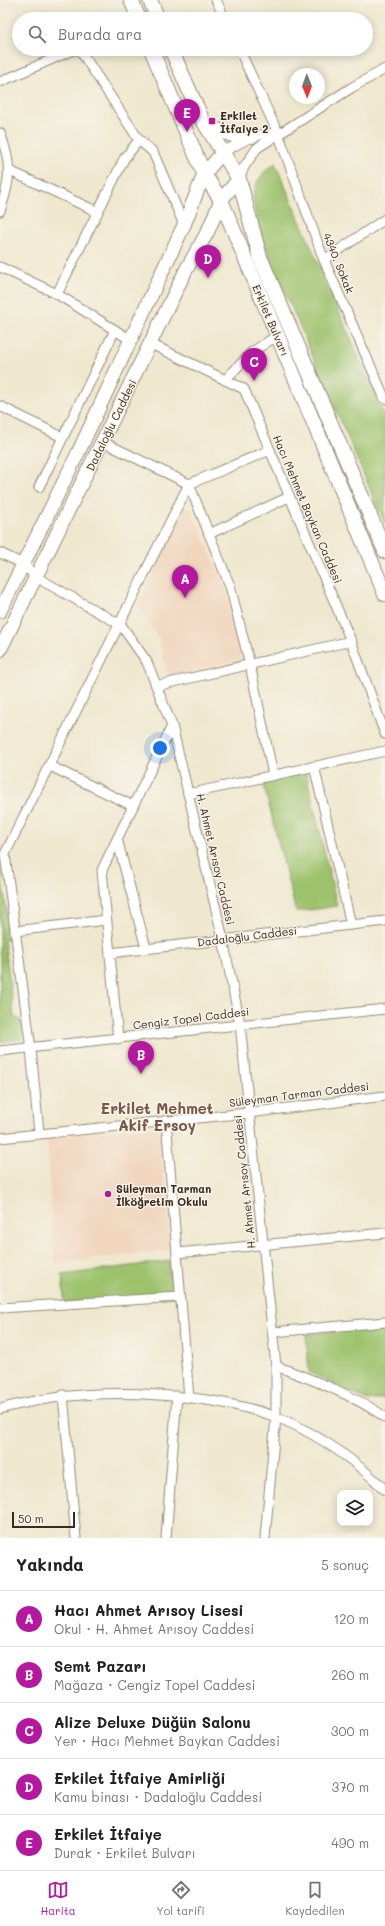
<!DOCTYPE html>
<html lang="tr">
<meta charset="utf-8">
<style>
body{margin:0;font-family:Mali,sans-serif;background:#f6f6f6;color:#202124}
.controls{position:absolute;right:12px;bottom:12px;display:grid;overflow:hidden;border-radius:8px;box-shadow:0 2px 10px #0003}
.controls button{width:36px;height:36px;display:grid;place-items:center;padding:0;border:0;border-bottom:1px solid #e0e0e0;background:#fff;color:#202124;font:20px sans-serif}
.compass{position:absolute;left:289px;top:68px;width:36px;height:36px;border-radius:50%;background:#fff;box-shadow:0 2px 10px #0003;rotate:179deg}
.scale{position:absolute;left:12px;bottom:10px;width:63px;box-sizing:border-box;padding-left:4px;border:2px solid #3b2a1e;border-top:0;font-size:11px;line-height:14px;white-space:nowrap;color:#3b2a1e;-webkit-text-stroke:3px #f7f3e8;paint-order:stroke}
.you{position:absolute;left:160px;top:748px;width:14px;height:14px;margin:-10px;border:3px solid #fff;border-radius:50%;background:#1a73e8;box-shadow:0 0 0 6px #1a73e833}
.badge{display:grid;place-items:center;width:26px;height:26px;border-radius:50%;background:#b5179e;color:#fff;font-size:13px;font-weight:700}
.pin{position:absolute;translate:-50% -33px;filter:drop-shadow(0 1px 2px #0008)}
.pin::after{content:'';position:absolute;top:21px;width:14px;height:12px;background:inherit;clip-path:polygon(0 0,100% 0,50% 100%)}
.list{margin:0;padding:0;list-style:none}
h2{display:flex;justify-content:space-between;align-items:center;height:52px;margin:0;padding:0 16px;font-size:17px}
h2 small{font-size:13px;font-weight:400;color:#757577}
.list li{display:grid;grid-template-columns:26px 1fr auto;gap:12px;align-items:center;box-sizing:border-box;height:56px;padding:0 16px;border-top:1px solid #e0e0e0}
.list b{display:block;font-size:15px;white-space:nowrap}
.list p{margin:0;font-size:13px;white-space:nowrap;color:#757577}
.list em{font-size:13px;font-style:normal;color:#757577}
.icon{flex:none;width:22px;height:22px;fill:none;stroke:currentColor;stroke-width:2;stroke-linecap:round;stroke-linejoin:round}
.map{position:relative;flex:none;width:385px;height:1538px;overflow:hidden}
.search{position:absolute;background:#fff;box-shadow:0 2px 10px #0003;left:12px;right:12px;top:12px;height:44px;display:flex;align-items:center;gap:10px;box-sizing:border-box;padding:0 14px;border-radius:22px;color:#757577;font-size:15px}
.sheet{height:332px;background:#fff}
nav{display:flex;justify-content:space-around;align-items:center;box-sizing:border-box;height:56px;border-top:1px solid #e0e0e0;background:#fff;font-size:11px;color:#757577}
nav a{display:grid;justify-items:center;gap:2px}
nav .on{color:#b5179e}
.map>svg:first-child{display:block}
.built{fill:#f1d5bd}
.green{fill:#9cc26c;stroke:#6c7645}
.lines{fill:none;stroke-linecap:round;stroke-linejoin:round}
.street-casing{stroke:#958976;stroke-width:11}
.secondary-casing{stroke:#958976;stroke-width:15}
.primary-casing{stroke:#958976;stroke-width:16}
.street{stroke:#fff;stroke-width:9}
.secondary{stroke:#fff;stroke-width:13}
.primary{stroke:#fff;stroke-width:14}
.poi-dot{fill:#b5179e;stroke:#f7f3e8;stroke-width:1.5}
.labels{text-anchor:middle;dominant-baseline:central;stroke-width:3;stroke-linejoin:round;paint-order:stroke}
.poi-label{font-size:11px;font-weight:bold;fill:#3b2a1e;stroke:#f7f3e8;text-anchor:start}
.street-label{font-size:11px;fill:#3b2a1e;stroke:#f7f3e8}
.district-label{font-size:15px;font-weight:bold;fill:#775848;stroke:#f7f3e8}
</style>
<div class="map">
<svg width="385" height="1538" viewBox="0 0 385 1538">
<rect width="100%" height="100%" fill="#f7f3e8"/>
<filter id="ink" filterUnits="userSpaceOnUse"><feTurbulence type="fractalNoise" baseFrequency=".025" numOctaves="2"/><feDisplacementMap in="SourceGraphic" scale="8" xChannelSelector="R" yChannelSelector="G"/><feConvolveMatrix kernelMatrix="1 2 1 2 8 2 1 2 1" color-interpolation-filters="sRGB"/></filter>
<filter id="wash" filterUnits="userSpaceOnUse"><feTurbulence type="fractalNoise" baseFrequency=".012" numOctaves="4" result="noise"/><feDisplacementMap in="SourceGraphic" scale="16" xChannelSelector="R" yChannelSelector="G"/><feGaussianBlur stdDeviation="0.9" result="paint"/><feColorMatrix in="noise" values="0 0 0 0 0 0 0 0 0 0 0 0 0 0 0 0 0 1.4 0 .05"/><feComposite in="paint" operator="in"/></filter>
<g filter="url(#wash)">
<rect width="100%" height="100%" fill="#efe8cf"/>
<g class="built">
<path d="M184,508L191,509L227,591L242,659L168,677L159,640L138,604Z"/>
<path d="M158,1126L172,1250L55,1263L46,1138Z"/>
</g>
<g class="green">
<path d="M275,163L385,418V524L263,241C255,207 242,187 275,163Z"/>
<path d="M306,773L337,906L296,912L263,782Z"/>
<path d="M0,867L11,939H4L14,1017L21,1020L23,1039L0,1042Z"/>
<path d="M169,1261L172,1297L65,1308L62,1275Z"/>
<path d="M385,1327V1398L368,1401L309,1372L306,1334Z"/>
</g>
</g>
<g filter="url(#ink)">
<g class="lines">
<g class="street-casing">
<g id="street">
<path d="M216,0L225,19"/>
<path d="M239,49L278,133L324,260L385,399"/>
<path d="M0,82L73,50H80L139,140"/>
<path d="M0,133C12,164 11,179 0,211"/>
<path d="M223,152L253,136L277,133"/>
<path d="M10,171L98,212"/>
<path d="M239,179L244,167L257,148L351,88L385,69"/>
<path d="M324,260L385,219"/>
<path d="M0,267L57,294L131,340"/>
<path d="M57,294L124,159L139,140L153,152L184,225"/>
<path d="M151,344L244,389L351,641L385,734"/>
<path d="M225,380L252,352L278,335"/>
<path d="M0,406L62,437"/>
<path d="M103,442L189,484L230,586L250,665L273,775"/>
<path d="M39,487L115,330"/>
<path d="M209,534L289,497"/>
<path d="M0,553L23,564L36,577L121,625L147,662L172,726L223,939L240,1024L276,1366V1417L265,1538"/>
<path d="M156,686L351,641"/>
<path d="M50,766L133,806"/>
<path d="M314,766L351,925"/>
<path d="M188,794L385,751"/>
<path d="M117,839L146,948"/>
<path d="M15,931L106,920"/>
<path d="M110,953L385,921"/>
<path d="M118,1039L102,870L172,726"/>
<path d="M0,1051L385,1009"/>
<path d="M166,1120L189,1398"/>
<path d="M39,1133L31,1049L5,854L189,484L270,450"/>
<path d="M0,1138L248,1113L385,1096"/>
<path d="M177,1253L385,1233"/>
<path d="M0,1308L179,1297"/>
<path d="M273,1332L385,1322"/>
<path d="M276,1366C313,1380 352,1394 385,1417"/>
<path d="M63,1395L76,1538"/>
<path d="M0,1409C64,1391 127,1390 192,1398C224,1402 256,1408 286,1421C324,1438 356,1461 385,1490"/>
<path d="M166,1538L177,1396"/>
</g>
</g>
<g class="secondary-casing">
<g id="secondary">
<path d="M0,611L78,453L184,225L204,174L223,152"/>
<path d="M0,650L186,270L208,231L221,200L239,179"/>
</g>
</g>
<g class="primary-casing">
<g id="primary">
<path d="M131,0L139,19"/>
<path d="M150,0L158,19"/>
<path d="M151,49L204,174L221,200L385,594"/>
<path d="M171,49L202,119L239,179L260,257L385,551"/>
<path d="M207,127L233,135L253,136"/>
</g>
</g>
<use href="#street" class="street"/>
<use href="#secondary" class="secondary"/>
<use href="#primary" class="primary"/>
</g>
</g>
<g class="poi-dot">
<rect x="208" y="117" width="8" height="8" rx="2"/>
<circle cx="108" cy="1194" r="4"/>
</g>
<g class="labels">
<g class="poi-label">
<text x="220" y="115">Erkilet<tspan x="220" dy="13">İtfaiye 2</tspan></text>
<text x="116" y="1188">Süleyman Tarman<tspan x="116" dy="13">İlköğretim Okulu</tspan></text>
</g>
<g class="street-label">
<text transform="translate(339 263) rotate(68)">4340. Sokak</text>
<text transform="translate(271 320) rotate(67)">Erkilet Bulvarı</text>
<text transform="translate(111 425) rotate(-64)">Dadaloğlu Caddesi</text>
<text transform="translate(308 509) rotate(67)">Hacı Mehmet Baykan Caddesi</text>
<text transform="translate(216 859) rotate(77)">H. Ahmet Arısoy Caddesi</text>
<text transform="translate(247 936) rotate(-7)">Dadaloğlu Caddesi</text>
<text transform="translate(191 1018) rotate(-7)">Cengiz Topel Caddesi</text>
<text transform="translate(299 1094) rotate(-7)">Süleyman Tarman Caddesi</text>
<text transform="translate(244 1182) rotate(-96)">H. Ahmet Arısoy Caddesi</text>
</g>
<g class="district-label">
<text x="157" y="1108">Erkilet Mehmet<tspan x="157" dy="17">Akif Ersoy</tspan></text>
</g>
</g>
</svg>
<div class="controls">
<button><svg class="icon" aria-label="layers" viewBox="0 0 24 24"><path d="M12 4l9 5-9 5-9-5zM3 14l9 5 9-5"/></svg></button>
</div>
<svg class="compass" viewBox="-18 -18 36 36"><path d="M0-13l5 13h-10z" fill="#e53935"/><path d="M0 13l5-13h-10z" fill="#757577"/></svg>
<div class="scale">50 m</div>
<div class="you"></div>
<div class="pin badge" style="left:185px;top:598px">A</div>
<div class="pin badge" style="left:141px;top:1074px">B</div>
<div class="pin badge" style="left:254px;top:381px">C</div>
<div class="pin badge" style="left:208px;top:278px">D</div>
<div class="pin badge" style="left:187px;top:132px">E</div>
<div class="search"><svg class="icon" aria-label="search" viewBox="0 0 24 24"><circle cx="10" cy="10" r="6"/><path d="M15 15l6 6"/></svg>Burada ara</div>
</div>
<section class="sheet">
<h2>Yakında<small>5 sonuç</small></h2>
<ul class="list">
<li><span class="badge">A</span><div><b>Hacı Ahmet Arısoy Lisesi</b><p>Okul · H. Ahmet Arısoy Caddesi</p></div><em>120 m</em></li>
<li><span class="badge">B</span><div><b>Semt Pazarı</b><p>Mağaza · Cengiz Topel Caddesi</p></div><em>260 m</em></li>
<li><span class="badge">C</span><div><b>Alize Deluxe Düğün Salonu</b><p>Yer · Hacı Mehmet Baykan Caddesi</p></div><em>300 m</em></li>
<li><span class="badge">D</span><div><b>Erkilet İtfaiye Amirliği</b><p>Kamu binası · Dadaloğlu Caddesi</p></div><em>370 m</em></li>
<li><span class="badge">E</span><div><b>Erkilet İtfaiye</b><p>Durak · Erkilet Bulvarı</p></div><em>490 m</em></li>
</ul>
</section>
<nav>
<a class="on"><svg class="icon" aria-label="map" viewBox="0 0 24 24"><path d="M3 6l6-2 6 2 6-2v14l-6 2-6-2-6 2zM9 4v14M15 6v14"/></svg>Harita</a>
<a><svg class="icon" aria-label="directions" viewBox="0 0 24 24"><path d="M12 3l9 9-9 9-9-9zM9 14v-3h6M13 9l2 2-2 2"/></svg>Yol tarifi</a>
<a><svg class="icon" aria-label="saved" viewBox="0 0 24 24"><path d="M7 4h10v16l-5-4-5 4z"/></svg>Kaydedilen</a>
</nav>
